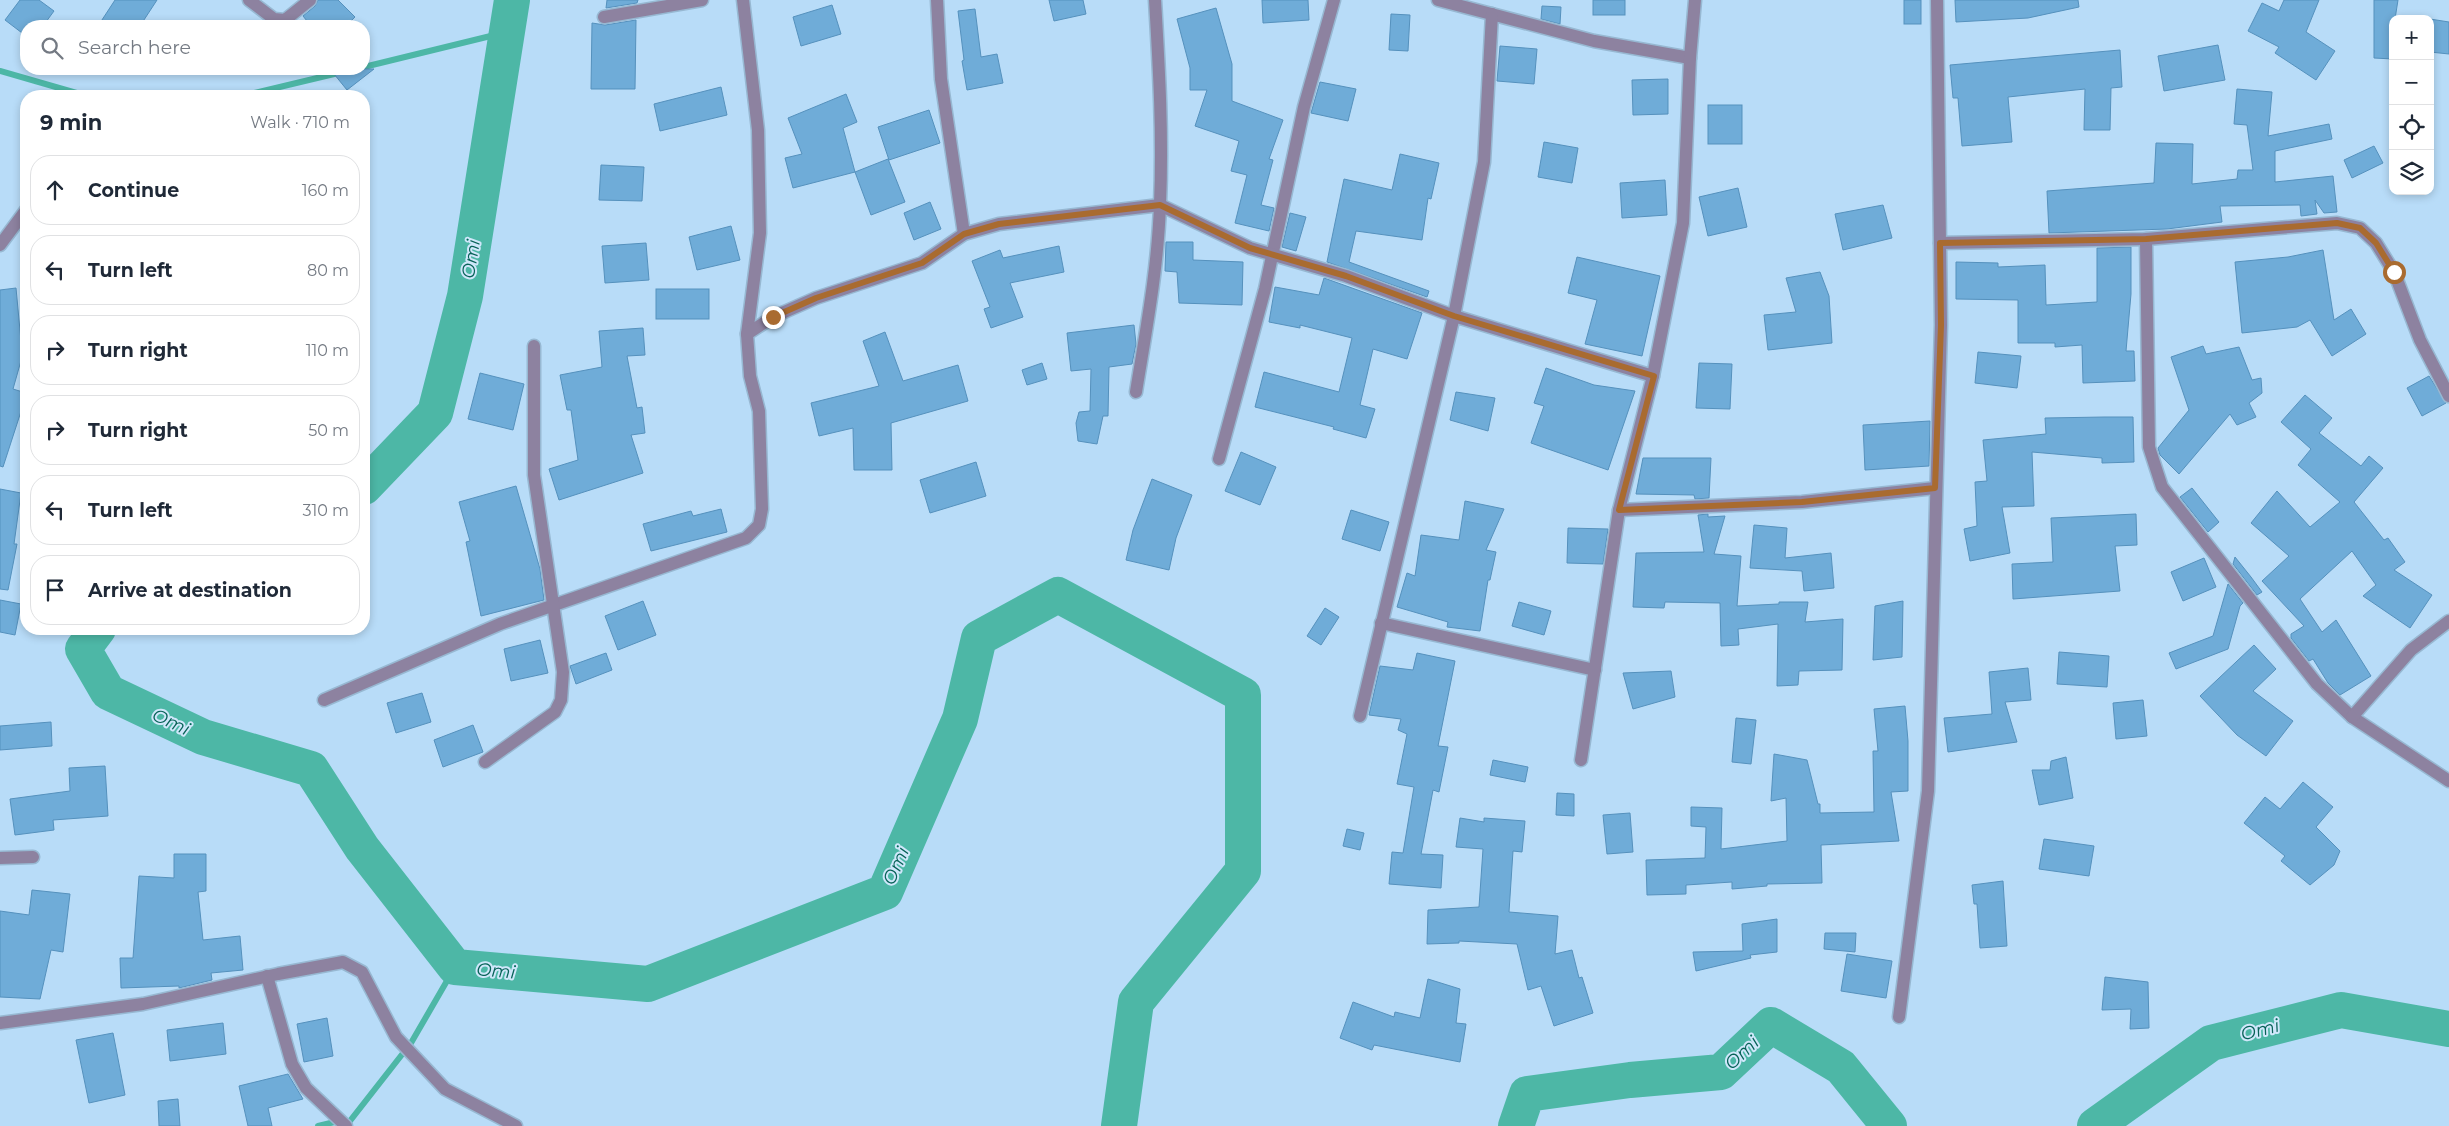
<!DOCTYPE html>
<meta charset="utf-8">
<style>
body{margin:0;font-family:Montserrat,sans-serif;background:#f2f2f3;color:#1f2937}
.controls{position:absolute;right:15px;top:15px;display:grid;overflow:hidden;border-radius:10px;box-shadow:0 2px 8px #0003}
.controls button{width:45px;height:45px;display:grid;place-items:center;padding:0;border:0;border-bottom:1px solid #e0e1e3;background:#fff;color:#1f2937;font:25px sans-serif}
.stop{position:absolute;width:15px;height:15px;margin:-11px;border:4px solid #a96b30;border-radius:50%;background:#fff}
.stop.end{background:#a96b30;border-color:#fff;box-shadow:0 1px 5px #0008}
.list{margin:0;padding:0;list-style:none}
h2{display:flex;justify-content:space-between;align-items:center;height:65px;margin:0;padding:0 20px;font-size:21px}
h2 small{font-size:16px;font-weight:400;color:#747a83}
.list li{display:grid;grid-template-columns:32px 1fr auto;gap:15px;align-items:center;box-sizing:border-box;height:70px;margin:0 10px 10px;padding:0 10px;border:1px solid #e0e1e3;border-radius:20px}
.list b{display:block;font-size:19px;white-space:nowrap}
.list em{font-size:16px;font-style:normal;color:#747a83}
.icon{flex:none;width:28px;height:28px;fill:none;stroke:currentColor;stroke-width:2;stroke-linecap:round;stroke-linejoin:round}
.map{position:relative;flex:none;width:2449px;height:1126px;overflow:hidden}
.search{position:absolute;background:#fff;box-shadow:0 2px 8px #0003;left:20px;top:20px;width:350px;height:55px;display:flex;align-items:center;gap:12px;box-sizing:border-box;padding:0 18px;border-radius:20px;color:#747a83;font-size:19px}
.panel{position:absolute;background:#fff;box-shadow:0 2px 8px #0003;left:20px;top:90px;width:350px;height:545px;border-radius:20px}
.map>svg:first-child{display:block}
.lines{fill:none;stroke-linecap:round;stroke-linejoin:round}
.stream{stroke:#4db7a6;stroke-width:6}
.river{stroke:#4db7a6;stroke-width:36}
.building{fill:#6facd8;stroke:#5591bd}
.minor-casing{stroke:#97b8d2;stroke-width:15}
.minor{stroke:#8d82a0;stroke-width:12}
.route{stroke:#a96b30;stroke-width:6}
.labels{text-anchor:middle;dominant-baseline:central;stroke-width:4;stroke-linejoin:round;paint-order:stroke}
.water-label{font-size:18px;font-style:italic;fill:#076257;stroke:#cfe7fa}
</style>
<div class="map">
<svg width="2449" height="1126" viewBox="0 0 2449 1126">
<rect width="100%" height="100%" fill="#b8dcf8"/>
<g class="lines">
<g class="stream">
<path d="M364,67L507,32"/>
<path d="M0,71L87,96"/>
<path d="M242,96L355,69"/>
<path d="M318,1126L339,1121"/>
<path d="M346,1126L411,1043L455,967"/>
</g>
<g class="river">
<path d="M364,487L435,413L465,296L512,0"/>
<path d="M98,629L83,649L108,692L203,737L311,769L362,848L455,967L648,984L885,892L960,719L979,638L1058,595L1243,695V871L1136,1002L1119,1126"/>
<path d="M1516,1126L1527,1094L1630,1080L1721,1072L1771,1025L1841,1067L1889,1126"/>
<path d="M2095,1126L2211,1043L2341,1010L2449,1029"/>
</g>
</g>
<g class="building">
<path d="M20,0H39L54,11L43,26H26V36L5,20Z"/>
<path d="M115,0H157L140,26H98Z"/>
<path d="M318,0H338L355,17L346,26H311L303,16L315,6Z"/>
<path d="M607,0H638L637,3L606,8Z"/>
<path d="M1049,0H1083L1086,14L1054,21Z"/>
<path d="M1262,0H1308L1309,20L1263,23Z"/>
<rect x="1593" y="0" width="32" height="15"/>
<rect x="1904" y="0" width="17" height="24"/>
<path d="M1955,0H2078L2079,7L2028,18L1956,22Z"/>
<path d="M2284,0H2319L2306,32L2335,51L2316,80L2275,53L2279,47L2248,31L2262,3L2279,11Z"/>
<path d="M2374,0H2398L2395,19H2393V59L2374,58Z"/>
<path d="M832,5L841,34L801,46L793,17Z"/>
<path d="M1542,6L1561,7L1560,24L1541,19Z"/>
<path d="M1216,8L1232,64V101L1283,120L1269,159L1273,160L1261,205L1274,208L1269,231L1235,223L1247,175L1231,171L1239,141L1195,126L1207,90H1190V68L1177,19Z"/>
<path d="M975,9L981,57L997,54L1003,83L967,90L962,61L964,60L958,11Z"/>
<path d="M1391,14L1410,15L1408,51L1389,50Z"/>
<path d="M2430,19L2449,22V54L2430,52Z"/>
<path d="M636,20L635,89H591L592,23L605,25Z"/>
<path d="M2218,45L2225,80L2164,91L2158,56Z"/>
<path d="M1500,46L1537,49L1534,84L1497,81Z"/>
<path d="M2120,50L2122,87L2111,88L2110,130H2084L2085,89L2008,97L2012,142L1962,146L1958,98H1953L1950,65Z"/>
<path d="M330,69H374L347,90Z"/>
<path d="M1668,79V114L1633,115L1632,80Z"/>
<path d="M1320,82L1356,89L1348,121L1311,113Z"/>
<path d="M721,87L727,115L660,131L654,104Z"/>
<path d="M2237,89L2272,92L2268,136L2329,124L2332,139L2275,151V182L2333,176L2337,212L2324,213L2315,200L2317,214L2301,216L2300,205L2220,206L2222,222L2167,229L2049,233L2047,191L2154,183L2156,143L2193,144L2192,184L2237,179L2238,170H2253L2247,125L2234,124Z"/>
<path d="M846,94L857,122L843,128L855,172L793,188L785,158L802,154L788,118Z"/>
<rect x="1708" y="105" width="34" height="39"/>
<path d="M929,110L940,143L889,160L878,127Z"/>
<path d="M1544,142L1578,148L1572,183L1538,177Z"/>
<path d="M2374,146L2383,163L2352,178L2344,160Z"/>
<path d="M1400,154L1439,163L1431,199L1428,198L1422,240L1356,231L1349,262L1429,291L1427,297L1327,262L1344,179L1392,190Z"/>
<path d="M888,159L905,202L871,215L855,172Z"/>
<path d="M601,165L644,167L642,201L599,200Z"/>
<path d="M1665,180L1667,215L1622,218L1620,183Z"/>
<path d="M1738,188L1747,227L1708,236L1699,197Z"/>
<path d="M930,202L941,229L914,240L904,213Z"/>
<path d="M1883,205L1892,238L1843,250L1835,214Z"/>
<path d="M1290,213L1306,217L1296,251L1282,247Z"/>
<path d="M731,226L740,260L697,270L689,237Z"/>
<path d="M1166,242H1193V260L1243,262L1242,305L1179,303L1177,272L1165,271Z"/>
<path d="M646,243L649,280L605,283L602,246Z"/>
<path d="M1059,246L1064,272L1010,283L1023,317L991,328L984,309L990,307L972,261L1000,250L1003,258Z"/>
<path d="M2131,247V294L2126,351H2134L2135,381L2083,383L2082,345L2055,347V343H2018V300L1956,299V262L1998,263V267L2045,265L2046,305L2097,302V248Z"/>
<path d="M2323,250L2334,320L2351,309L2366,334L2332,356L2310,320L2297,327L2242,333L2235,262L2288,257Z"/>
<path d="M1577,257L1660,276L1642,356L1585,344L1597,300L1568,293Z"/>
<path d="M1820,272L1829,296L1832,343L1768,350L1764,315L1796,312L1786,278Z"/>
<path d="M1324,278L1422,313L1407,359L1373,349L1360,405L1375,409L1366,438L1333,429L1334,427L1255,407L1264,372L1339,392L1352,338L1300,325V328L1269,322L1275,287L1319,295Z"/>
<path d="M16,288L21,341L26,343L13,389L26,393V396L3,467L0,466V290Z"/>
<rect x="656" y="289" width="53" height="30"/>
<path d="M1134,325L1136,344L1132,364L1109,367L1108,416H1103L1097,444L1078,441L1076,423L1079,412L1090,411L1091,369L1071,371L1067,333Z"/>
<path d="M643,328L645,355L627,356L637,408L642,407L645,433L631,435L643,473L559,500L549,469L578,460L571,410H567L560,375L602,367L599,331Z"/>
<path d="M885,332L903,381L958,365L968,401L891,423L892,470H854L853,428L819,436L811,403L879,386L863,341Z"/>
<path d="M2203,346L2206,354L2239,347L2252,380L2261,378L2262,393L2249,403L2256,417L2237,425L2230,414L2179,474L2160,455L2158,448L2189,410L2171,357Z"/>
<path d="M1978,352L2021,356L2017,388L1975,383Z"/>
<path d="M1042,363L1047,379L1027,385L1022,370Z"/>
<path d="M1699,363L1732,364L1730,409L1696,408Z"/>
<path d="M1546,368L1594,385L1635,391L1608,470L1531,443L1544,406L1534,403Z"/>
<path d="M480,373L524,384L513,430L468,419Z"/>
<path d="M2429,376L2446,403L2422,416L2407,388Z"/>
<path d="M1456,392L1495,398L1488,431L1450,420Z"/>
<path d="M2305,395L2332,418L2319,433L2361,466L2369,456L2383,468L2354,502L2384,540L2388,538L2405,562L2394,570L2432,595L2410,628L2363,596L2376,585L2352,551L2300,599L2322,632L2336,620L2371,676L2340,695L2328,683L2313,659L2309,661L2291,638V634L2304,626L2262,581L2289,556L2251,523L2277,491L2310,527L2340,502L2298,465L2311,449L2281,422Z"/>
<path d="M2104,417H2133L2134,462L2102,463V458L2032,452L2034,506L2002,507L2010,553L1970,561L1964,529L1977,526L1975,482L1987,481L1983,440L2046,434L2045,418Z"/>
<path d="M1930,421L1929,466L1865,470L1863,425Z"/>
<path d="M1241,452L1276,467L1260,505L1225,491Z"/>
<path d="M1643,458H1711L1709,498L1695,499L1694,495L1636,494Z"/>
<path d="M976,462L986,496L930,513L920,480Z"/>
<path d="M1152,479L1192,495L1176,538L1169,570L1126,560L1133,530Z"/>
<path d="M516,486L540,569L544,600L481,616L466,542L470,541L459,502Z"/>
<path d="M2192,488L2219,522L2208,532L2180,497Z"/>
<path d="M0,489L21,493L14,544H17L8,590L0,589Z"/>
<path d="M1465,501L1504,509L1486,550L1496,552L1490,580H1488L1480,631L1447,627L1448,622L1397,607L1407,573L1415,576L1421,535L1459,540Z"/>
<path d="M721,509L727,532L651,551L643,524L691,511L693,516Z"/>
<path d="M1351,510L1389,522L1380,551L1342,539Z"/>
<path d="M1708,514V517L1725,516L1714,554L1741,556L1737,606L1779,604V602H1808L1805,622L1843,619L1842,670L1799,671L1798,685L1777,686L1778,624L1738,629L1739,645L1721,646L1720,603L1665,602L1664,608L1633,607L1636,553L1704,552L1698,515Z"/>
<path d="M2136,514L2137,545L2115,546L2120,591L2013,599L2012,564L2053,562L2051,518Z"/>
<path d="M1754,525L1787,528L1785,558L1831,553L1834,588L1804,591L1802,571L1750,568Z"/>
<path d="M1568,528L1608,529L1603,564L1567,563Z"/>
<path d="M2235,557L2251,577L2262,592L2257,595L2233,564Z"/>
<path d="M2204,558L2216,587L2183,601L2171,572Z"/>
<path d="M2228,584L2243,603L2240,606L2228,649L2176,669L2169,653L2213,636Z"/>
<path d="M0,600L21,604L15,635L0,632Z"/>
<path d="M643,601L656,635L618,650L605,616Z"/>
<path d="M1903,601L1902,657L1873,660L1875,606Z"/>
<path d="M1519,602L1551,611L1544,635L1512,626Z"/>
<path d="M1325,608L1339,617L1321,645L1307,636Z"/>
<path d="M540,640L548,673L511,681L504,649Z"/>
<path d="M2254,645L2276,669L2253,691L2293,721L2266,756L2237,735L2200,696Z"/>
<path d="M2059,652L2109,656L2107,687L2057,684Z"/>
<path d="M606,653L612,670L576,684L570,666Z"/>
<path d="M1417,653L1455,661L1438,746L1448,747L1439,792L1433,790L1421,854L1443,855L1441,888L1389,884L1392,852L1403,853L1414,787L1397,784L1407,734L1398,730L1401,719L1369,715L1380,666L1413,670Z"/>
<path d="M2028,668L2031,700L2005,702L2017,742L1948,752L1944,718L1992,714L1989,672Z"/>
<path d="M1671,671L1675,697L1633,709L1623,673Z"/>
<path d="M422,693L431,722L396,733L387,703Z"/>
<path d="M2143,700L2147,736L2116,739L2113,703Z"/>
<path d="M1905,706L1908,741V791L1891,792L1899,841L1821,845L1822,883L1767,884V886L1732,889V882L1686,885V894L1647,895L1646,860L1705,858L1706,827L1691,826V807L1722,808L1721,849L1787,841L1786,798L1771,801L1774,754L1807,760L1818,804H1820V813L1874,812L1873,751H1878L1874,709Z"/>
<path d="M1736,718L1756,720L1751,764L1732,762Z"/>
<path d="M51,722L52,746L0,750V726Z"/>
<path d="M473,725L483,752L443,767L434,740Z"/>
<path d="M2066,757L2073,798L2039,805L2032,770H2050L2051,761Z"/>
<path d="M1493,760L1528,767L1525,782L1490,775Z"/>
<path d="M105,766L108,816L53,820L54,830L15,835L10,799L70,791L69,768Z"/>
<path d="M2303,782L2333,807L2316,827L2340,851L2334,865L2310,885L2281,861L2285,856L2244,823L2265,797L2280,809Z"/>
<path d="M1557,793L1574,794V816L1556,815Z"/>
<path d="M1630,813L1633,852L1607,854L1603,815Z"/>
<path d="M1460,818L1484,822V818L1525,821L1522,852L1513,851L1509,912L1558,916L1555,954L1572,950L1579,978L1582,977L1593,1013L1554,1026L1541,986L1528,990L1517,944L1459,941V943L1427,944L1428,910L1479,907L1483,849L1456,847Z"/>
<path d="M1347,829L1364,833L1360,850L1343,846Z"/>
<path d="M2044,839L2094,846L2089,876L2039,869Z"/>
<path d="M174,854H206V891L198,892L203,940L240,936L243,970L211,973L212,980L179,988V986L121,988L120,958H133L139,876L174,878Z"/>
<path d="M2003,881L2007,946L1980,948L1977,904H1974L1972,885Z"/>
<path d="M32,890L70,894L63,952L51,950L40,999L0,997V911L29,915Z"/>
<path d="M1777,919V952L1750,955L1751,958L1696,971L1693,952L1743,951L1742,924Z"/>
<path d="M1825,933H1856L1855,952L1824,949Z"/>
<path d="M1847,954L1892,961L1886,998L1841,991Z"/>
<path d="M2105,977L2148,982L2149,1028L2130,1029L2131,1009L2102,1010Z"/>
<path d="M1428,979L1460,989L1456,1023L1466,1024L1460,1062L1374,1045L1372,1050L1340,1038L1353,1002L1394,1017L1395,1012L1420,1018Z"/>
<path d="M327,1018L333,1056L304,1062L297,1024Z"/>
<path d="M223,1023L226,1054L170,1061L167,1030Z"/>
<path d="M113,1033L125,1095L89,1103L76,1040Z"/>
<path d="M288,1074L303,1099L268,1108L272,1126H248L239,1086Z"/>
<path d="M178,1099L180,1126H159L158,1101Z"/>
</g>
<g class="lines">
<g class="minor-casing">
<g id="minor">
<path d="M249,0L274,19L285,20L310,0"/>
<path d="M743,0L758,130L760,233L747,334"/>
<path d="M937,0L941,79L964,234"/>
<path d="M1438,0L1594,41L1690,58"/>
<path d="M604,17L702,0"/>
<path d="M2146,239L2149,447L2162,487L2317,684L2352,717L2449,781"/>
<path d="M1940,243L2146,239L2337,223L2360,228L2376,243L2394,272L2420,340L2449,396"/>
<path d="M0,245L26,210"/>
<path d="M1136,392C1146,330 1158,268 1160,204C1163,136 1159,68 1155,0"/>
<path d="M1219,459L1265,289L1304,107L1334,0"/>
<path d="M1619,510L1802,502L1935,488"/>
<path d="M1381,623L1595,670"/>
<path d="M324,700L500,624L746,538L759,525L762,509L759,411L750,376L747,334L773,317L816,298L922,263L964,234L999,224L1160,205L1250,248L1346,276L1454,316L1484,162L1492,14"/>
<path d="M1360,716L1454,316L1653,376"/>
<path d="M2352,717L2411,650L2449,621"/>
<path d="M1581,760L1619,510L1653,376L1683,223L1690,58L1695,0"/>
<path d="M485,762L555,712L561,700L563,672L534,475V346"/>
<path d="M0,858L33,857"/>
<path d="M267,976L292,1064L306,1088L346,1126"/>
<path d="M1899,1017L1928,791L1941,325L1937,0"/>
<path d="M0,1023L143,1004L278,974L343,962L362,972L396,1037L445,1089L516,1126"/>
</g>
</g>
<use href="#minor" class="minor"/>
</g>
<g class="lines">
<path class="route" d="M773,317L816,298L922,263L964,234L999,224L1160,205L1250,248L1346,276L1454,316L1654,376L1619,510L1802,502L1935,488L1941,325L1940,243L2146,239L2337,223L2360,228L2376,243L2394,272"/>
</g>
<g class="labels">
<g class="water-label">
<text transform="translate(471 259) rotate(-81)">Omi</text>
<text transform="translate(171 722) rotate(25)">Omi</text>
<text transform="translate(896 866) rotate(-66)">Omi</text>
<text transform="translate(496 971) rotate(5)">Omi</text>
<text transform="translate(2260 1030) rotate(-14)">Omi</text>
<text transform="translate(1742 1053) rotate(-43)">Omi</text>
</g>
</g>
</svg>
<div class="controls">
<button>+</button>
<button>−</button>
<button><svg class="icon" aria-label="locate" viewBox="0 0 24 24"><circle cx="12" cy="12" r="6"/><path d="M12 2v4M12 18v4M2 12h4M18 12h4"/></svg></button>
<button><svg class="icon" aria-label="layers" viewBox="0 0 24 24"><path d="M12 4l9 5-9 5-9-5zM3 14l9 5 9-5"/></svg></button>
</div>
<div class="stop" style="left:2394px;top:272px"></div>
<div class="stop end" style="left:773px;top:317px"></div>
<div class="search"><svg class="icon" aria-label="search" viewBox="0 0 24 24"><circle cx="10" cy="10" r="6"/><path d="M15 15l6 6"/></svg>Search here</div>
<section class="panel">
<h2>9 min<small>Walk · 710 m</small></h2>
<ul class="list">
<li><svg class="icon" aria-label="ahead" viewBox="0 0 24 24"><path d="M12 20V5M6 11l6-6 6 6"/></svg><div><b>Continue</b></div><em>160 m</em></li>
<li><svg class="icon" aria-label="left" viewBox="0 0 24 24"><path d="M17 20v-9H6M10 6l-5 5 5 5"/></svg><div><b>Turn left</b></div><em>80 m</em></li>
<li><svg class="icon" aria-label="right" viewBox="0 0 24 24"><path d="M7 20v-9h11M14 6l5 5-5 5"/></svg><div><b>Turn right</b></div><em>110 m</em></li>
<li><svg class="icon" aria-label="right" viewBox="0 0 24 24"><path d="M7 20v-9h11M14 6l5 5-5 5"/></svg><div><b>Turn right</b></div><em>50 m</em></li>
<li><svg class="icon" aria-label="left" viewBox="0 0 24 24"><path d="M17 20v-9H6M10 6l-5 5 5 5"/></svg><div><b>Turn left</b></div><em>310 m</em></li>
<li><svg class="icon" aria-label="arrive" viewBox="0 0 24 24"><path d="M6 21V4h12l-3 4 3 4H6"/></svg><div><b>Arrive at destination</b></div></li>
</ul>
</section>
</div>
